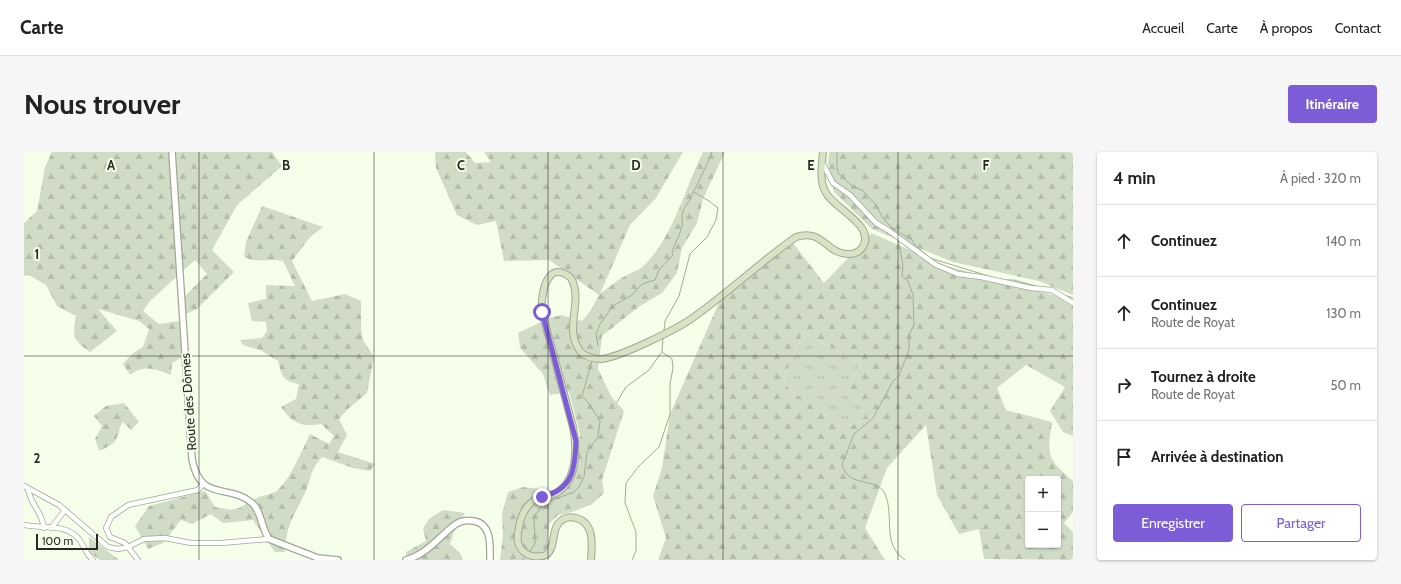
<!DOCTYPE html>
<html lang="fr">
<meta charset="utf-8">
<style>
body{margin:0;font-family:Cabin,sans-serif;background:#f6f6f6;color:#222}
.controls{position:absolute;right:12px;bottom:12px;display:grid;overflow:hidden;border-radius:4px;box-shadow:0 1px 3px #0004}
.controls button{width:36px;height:36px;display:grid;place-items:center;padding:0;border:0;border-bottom:1px solid #e0e0e0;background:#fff;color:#222;font:20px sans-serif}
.scale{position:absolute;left:12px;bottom:10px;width:62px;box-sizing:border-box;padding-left:4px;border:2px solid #272a22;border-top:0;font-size:11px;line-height:14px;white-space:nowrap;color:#272a22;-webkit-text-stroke:3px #f5ffea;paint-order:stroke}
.stop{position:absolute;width:12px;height:12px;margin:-9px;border:3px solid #7c5cd7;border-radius:50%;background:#fff}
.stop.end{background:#7c5cd7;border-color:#fff;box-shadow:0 1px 4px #0008}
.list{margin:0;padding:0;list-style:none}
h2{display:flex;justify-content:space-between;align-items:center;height:52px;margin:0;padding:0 16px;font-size:17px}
h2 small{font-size:13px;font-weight:400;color:#767676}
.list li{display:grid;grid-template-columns:26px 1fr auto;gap:12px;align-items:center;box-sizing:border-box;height:72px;padding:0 16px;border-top:1px solid #e0e0e0}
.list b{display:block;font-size:15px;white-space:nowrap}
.list p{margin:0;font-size:13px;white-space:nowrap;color:#767676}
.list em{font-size:13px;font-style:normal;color:#767676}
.actions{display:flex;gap:8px;padding:12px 16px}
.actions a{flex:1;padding:9px 0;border:1px solid #7c5cd7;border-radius:4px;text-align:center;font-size:14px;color:#7c5cd7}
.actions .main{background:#7c5cd7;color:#fff}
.icon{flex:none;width:22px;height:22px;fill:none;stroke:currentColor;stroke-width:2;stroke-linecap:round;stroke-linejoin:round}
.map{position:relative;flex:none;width:1049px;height:408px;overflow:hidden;border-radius:4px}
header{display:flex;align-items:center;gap:24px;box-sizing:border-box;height:56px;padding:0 20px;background:#fff;border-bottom:1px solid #e0e0e0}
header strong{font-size:19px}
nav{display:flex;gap:22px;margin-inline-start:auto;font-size:14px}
.intro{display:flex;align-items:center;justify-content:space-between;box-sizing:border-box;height:96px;padding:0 24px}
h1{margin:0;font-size:28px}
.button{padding:10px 18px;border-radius:4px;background:#7c5cd7;color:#fff;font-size:14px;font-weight:700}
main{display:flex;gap:24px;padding:0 24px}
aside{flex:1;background:#fff;border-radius:4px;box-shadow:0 1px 3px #0004}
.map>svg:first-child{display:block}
.grass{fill:url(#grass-tufts)}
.forest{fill:url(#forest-firs);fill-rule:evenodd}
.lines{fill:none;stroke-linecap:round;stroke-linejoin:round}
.stream{stroke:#a0ae91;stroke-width:1}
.minor-casing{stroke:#a0a995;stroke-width:6}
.tertiary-casing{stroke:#a0a995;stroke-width:8}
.secondary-casing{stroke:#a0a995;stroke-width:8}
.minor{stroke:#fff;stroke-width:4.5}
.tertiary{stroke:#fff;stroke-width:5.5}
.secondary{stroke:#d7e3c4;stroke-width:6}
.route{stroke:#7c5cd7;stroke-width:5}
.grid{fill:none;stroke:#272a22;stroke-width:1;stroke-opacity:0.55}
.labels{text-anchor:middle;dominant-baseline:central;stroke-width:4;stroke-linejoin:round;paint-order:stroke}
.street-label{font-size:13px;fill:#272a22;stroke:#f5ffea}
.grid-label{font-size:13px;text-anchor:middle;font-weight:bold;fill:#272a22;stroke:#f5ffea;stroke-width:4;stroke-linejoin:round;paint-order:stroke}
</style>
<header>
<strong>Carte</strong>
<nav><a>Accueil</a><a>Carte</a><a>À propos</a><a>Contact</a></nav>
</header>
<div class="intro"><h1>Nous trouver</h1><a class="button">Itinéraire</a></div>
<main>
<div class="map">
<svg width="1049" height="408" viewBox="0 0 1049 408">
<defs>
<pattern id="grass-tufts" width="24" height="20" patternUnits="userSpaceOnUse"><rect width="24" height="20" fill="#d1dcc6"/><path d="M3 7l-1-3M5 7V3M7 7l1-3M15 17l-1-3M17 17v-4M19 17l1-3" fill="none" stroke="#b3bdaa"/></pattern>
<pattern id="forest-firs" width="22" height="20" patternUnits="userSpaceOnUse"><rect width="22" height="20" fill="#d1dcc6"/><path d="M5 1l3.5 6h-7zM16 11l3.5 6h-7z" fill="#b3bdaa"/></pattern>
</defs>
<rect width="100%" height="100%" fill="#f5ffea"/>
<path class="grass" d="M779,180L836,212L824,240L828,247L838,252L841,264L832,272L818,275L760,233L763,218Z"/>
<g class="forest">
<path d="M28,0H248L258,14L213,53L188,98L210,120L173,157L160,163L159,146L183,122L171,108L126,149L119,159L135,172L156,169L158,205L148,211L147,223C132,217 120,212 106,223L99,212L108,202L119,195L125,177L115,169L74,157L93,179L66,200C49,188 48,185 52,164L33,154L22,133L5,123L0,124V71L13,59L21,15Z"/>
<path d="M411,0H442L451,11L467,10L460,0H659L632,46L606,73L576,142C584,136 592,129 601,124C606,121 613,119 617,116C648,89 661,36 679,0H701L679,47L673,71L658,96L653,121L638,141L616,154L578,184L574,217L587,244L600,259L578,328L580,341L568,352L548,360L534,363L525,372L522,408H476L479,383L478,362L484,340L499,335L538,340L551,322L556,282L545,240L526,243L519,222L496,196L494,181L525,166L537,163L558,169L567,158L575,143L525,108L480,109L472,69L453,73L433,63L412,16Z"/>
<path d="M805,0H1049V143L1015,129L929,110L848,77L810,40L804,11Z"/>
<path d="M238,54L299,75L286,85L268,109L288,149L321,142L337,149V177L339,188L350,205L343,241L325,256L315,267L323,283L314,300L351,312L346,319L329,316L298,305C295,309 291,313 289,318C286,324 285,332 282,339C271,363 262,371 261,400H251L229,368L199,371L187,362L168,372L157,368L139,391L124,397L111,374L125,354L181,339L191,355C214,360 212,357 231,347C237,343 248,343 254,338C268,324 277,300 286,282L305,292L310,284L297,272C277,275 269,272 257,255L272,247L275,232C258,229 258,224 254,209L238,199L219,193L216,188L238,186L243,179L242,170L228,169L224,151L242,147V133L271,134L259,109C244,106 235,112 220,105L222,90Z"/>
<path d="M847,81L923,114L1030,143L1049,154V284L1039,280L1026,259L1041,235L1002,213L973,236L982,258L1028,270C1023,304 1023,306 1049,329V360L1040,371L1049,380V408L960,407L955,377L935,382L913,343L902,273L863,316L841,376L861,408H634L642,386L629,344L638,316L646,262L697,146L742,110L769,91L800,131L823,107L838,99ZM779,180L836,212L824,240L828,247L838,252L841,264L832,272L818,275L760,233L763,218ZM1004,327H1034V393H1004Z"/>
<path d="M100,251L115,270L107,278L99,270C95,275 96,279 93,285C91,292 82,296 75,299L71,287L78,274L70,264L82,254Z"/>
<path d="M419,358L441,361L430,380L426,392L436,401L439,408H382V400L402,389L399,376L405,367Z"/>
<path d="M65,385L95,408H76L65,400Z"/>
</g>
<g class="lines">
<g class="stream">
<path d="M813,0V13L814,21L828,34L838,38L852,53L859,66L872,81"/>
<path d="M867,75L888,88L891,93L906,106L974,127"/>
<path d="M874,88L879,113L878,124L884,129L889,143L890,173L885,183V197L875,224L869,229L849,266L830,282L818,313C825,337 853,324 861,342C871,365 857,392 881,408"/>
<path d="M983,128H990L1015,135"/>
<path d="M1040,143L1049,146"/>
<path d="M640,178L641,169L655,144L666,102L683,85L692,68L694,56L685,49L670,40"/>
<path d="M574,194L572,182L576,172L589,154L608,143L618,132L631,128L635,118L649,103L648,101C650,91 656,84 658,74C659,69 657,64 659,59C661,54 665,50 667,45C674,30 682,16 688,0"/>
<path d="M593,250L602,235L625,218L637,201"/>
<path d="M505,400L511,392L510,365L520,351L550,340L555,335L560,325L563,300L574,285L576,269L566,253L558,244L568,209"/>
<path d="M498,408L502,404"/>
<path d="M608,408L612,399V380L601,351L602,331L615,314L635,295L646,262V232L649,216L648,207L638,200L639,186"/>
</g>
<g class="minor-casing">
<g id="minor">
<path d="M798,10L809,31L826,43L852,71L864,78L912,113L934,122L957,125L1007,136L1028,138L1049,151"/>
<path d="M0,334L35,353L84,395L94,397L104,395L120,387L141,386L167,391H197L245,387"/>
<path d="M4,337C6,352 18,359 20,376"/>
<path d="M0,373C18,377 39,371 53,385C60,392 60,400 69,408"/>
<path d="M27,376L41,358"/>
<path d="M114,408L101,391L86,385L82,376L87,365L104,353L174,338L179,332"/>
</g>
</g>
<g class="tertiary-casing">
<g id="tertiary">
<path d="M148,0L168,307C176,351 205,331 228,351C238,360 237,376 245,387L294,406L314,408"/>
<path d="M382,408C404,402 415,384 432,372C438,368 444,368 450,369C468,372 466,394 466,408"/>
</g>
</g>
<g class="secondary-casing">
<path id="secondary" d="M567,408C568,393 571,371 552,366C548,365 542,365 538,368C526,376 533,395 522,403C506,408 491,399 494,381C496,365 501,351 517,345C522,343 528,343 532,341C554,329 553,295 549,275L518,160C516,144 523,105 547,126C560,149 539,177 556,199C561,205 571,207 578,207C596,205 651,178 667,167C703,142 736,110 772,85C799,76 803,103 825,102C830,102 835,100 838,96C854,74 808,56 801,39C795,27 798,13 799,0"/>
</g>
<use href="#minor" class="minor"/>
<use href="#tertiary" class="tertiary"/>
<use href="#secondary" class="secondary"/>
</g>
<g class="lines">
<path class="route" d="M518,345C549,337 551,318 552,289L518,160"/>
</g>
<path class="grid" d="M175,0V408M350,0V408M524,0V408M699,0V408M874,0V408M0,204H1049"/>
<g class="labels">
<g class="street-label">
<text transform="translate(164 250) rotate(-94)">Route des Dômes</text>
</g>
</g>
<g class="grid-label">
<text x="87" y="18">A</text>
<text x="262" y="18">B</text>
<text x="437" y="18">C</text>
<text x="612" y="18">D</text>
<text x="787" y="18">E</text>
<text x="962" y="18">F</text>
<text x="13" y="107">1</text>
<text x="13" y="311">2</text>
</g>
</svg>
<div class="controls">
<button>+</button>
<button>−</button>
</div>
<div class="scale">100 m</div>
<div class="stop" style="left:518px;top:160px"></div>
<div class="stop end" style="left:518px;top:345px"></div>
</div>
<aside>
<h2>4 min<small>À pied · 320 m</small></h2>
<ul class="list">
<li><svg class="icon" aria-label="ahead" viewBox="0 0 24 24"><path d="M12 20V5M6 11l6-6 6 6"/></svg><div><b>Continuez</b></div><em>140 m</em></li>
<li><svg class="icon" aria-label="ahead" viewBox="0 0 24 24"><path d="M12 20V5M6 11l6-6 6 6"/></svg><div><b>Continuez</b><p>Route de Royat</p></div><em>130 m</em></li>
<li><svg class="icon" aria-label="right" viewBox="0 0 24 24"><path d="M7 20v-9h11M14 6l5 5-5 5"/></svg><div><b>Tournez à droite</b><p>Route de Royat</p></div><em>50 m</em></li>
<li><svg class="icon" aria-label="arrive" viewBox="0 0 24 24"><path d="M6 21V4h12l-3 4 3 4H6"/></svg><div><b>Arrivée à destination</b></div></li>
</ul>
<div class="actions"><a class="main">Enregistrer</a><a>Partager</a></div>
</aside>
</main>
